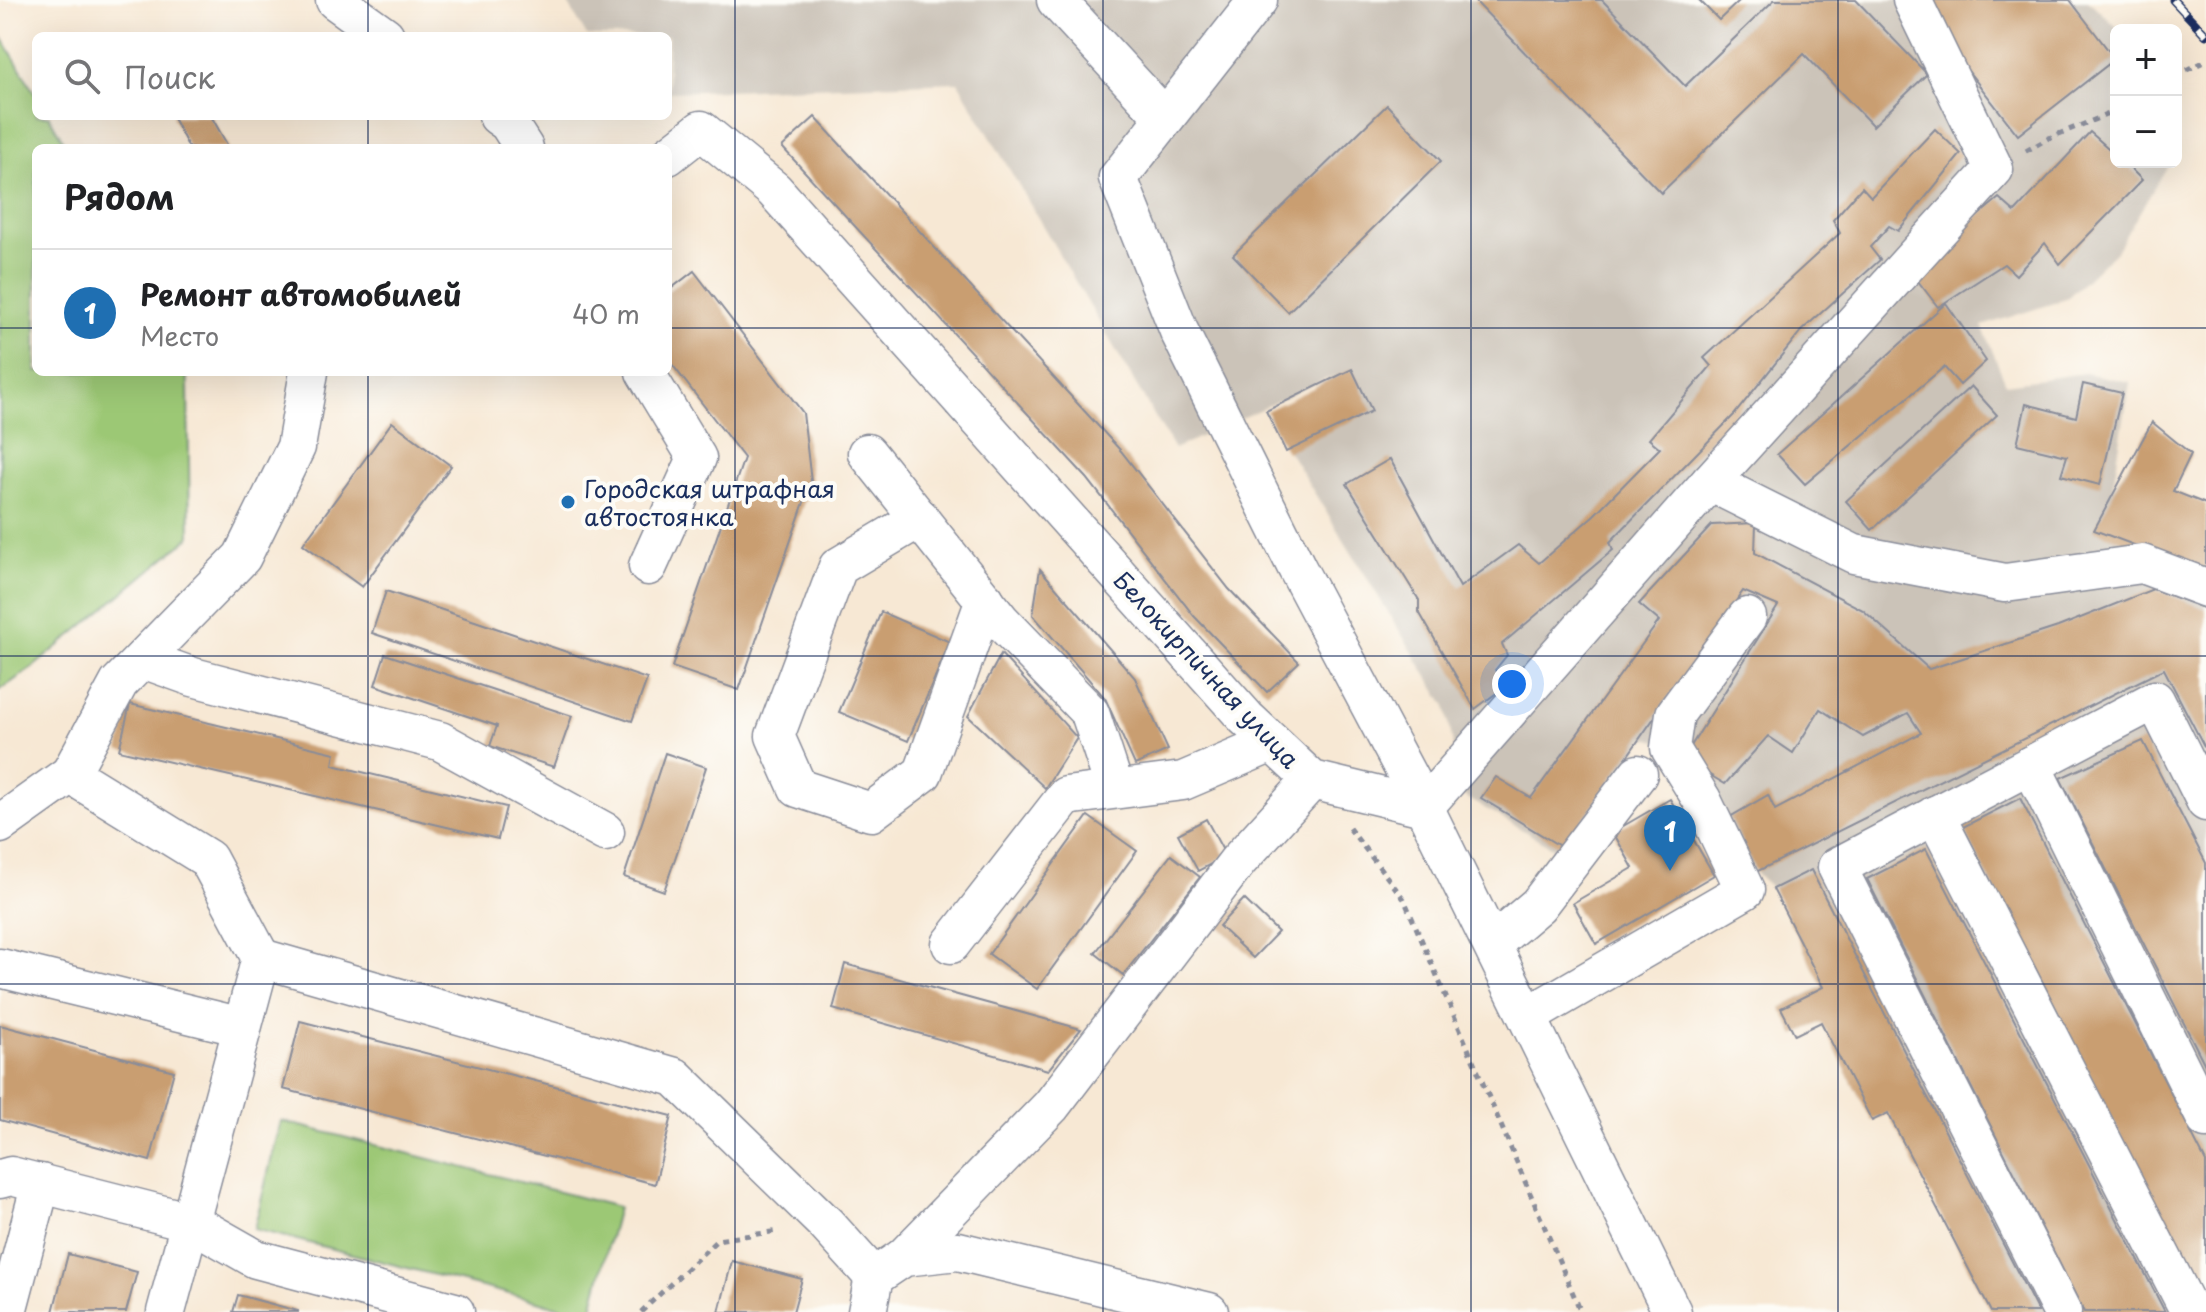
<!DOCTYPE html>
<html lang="ru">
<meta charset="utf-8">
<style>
body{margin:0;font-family:"Playpen Sans",sans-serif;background:#f6f6f6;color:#202124}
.controls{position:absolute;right:24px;top:24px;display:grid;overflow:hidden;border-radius:12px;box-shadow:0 8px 32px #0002}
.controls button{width:72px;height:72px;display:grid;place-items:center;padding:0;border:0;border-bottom:2px solid #e0e0e0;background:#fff;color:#202124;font:40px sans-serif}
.you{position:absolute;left:1512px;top:684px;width:28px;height:28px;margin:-20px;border:6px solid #fff;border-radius:50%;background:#1a73e8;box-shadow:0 0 0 12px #1a73e833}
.badge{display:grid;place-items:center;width:52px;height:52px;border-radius:50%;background:#1f6fb2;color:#fff;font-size:26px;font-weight:700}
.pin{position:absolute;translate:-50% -66px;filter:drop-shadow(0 2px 4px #0008)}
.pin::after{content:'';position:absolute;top:42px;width:28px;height:24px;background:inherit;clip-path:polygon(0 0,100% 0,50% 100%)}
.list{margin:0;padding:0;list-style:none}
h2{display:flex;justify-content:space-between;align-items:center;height:104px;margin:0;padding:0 32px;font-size:34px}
h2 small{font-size:26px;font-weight:400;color:#757577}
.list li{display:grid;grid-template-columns:52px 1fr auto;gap:24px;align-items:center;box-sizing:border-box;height:128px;padding:0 32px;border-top:2px solid #e0e0e0}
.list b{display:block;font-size:30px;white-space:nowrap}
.list p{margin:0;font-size:26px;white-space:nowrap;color:#757577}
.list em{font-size:26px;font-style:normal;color:#757577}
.icon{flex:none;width:44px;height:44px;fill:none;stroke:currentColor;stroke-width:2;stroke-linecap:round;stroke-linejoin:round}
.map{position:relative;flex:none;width:2206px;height:1312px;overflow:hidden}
.search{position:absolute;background:#fff;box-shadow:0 8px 32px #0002;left:32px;top:32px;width:640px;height:88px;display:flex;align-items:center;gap:20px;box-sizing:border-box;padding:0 28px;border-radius:12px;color:#757577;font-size:30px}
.panel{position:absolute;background:#fff;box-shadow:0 8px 32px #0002;left:32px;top:144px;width:640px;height:232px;border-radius:12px}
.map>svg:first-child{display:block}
.industrial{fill:#cbc3b8}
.green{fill:#9cc875;stroke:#5c7c6a;stroke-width:2}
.building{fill:#c99e71}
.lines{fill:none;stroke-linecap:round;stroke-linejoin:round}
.minor-casing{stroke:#898c99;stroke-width:41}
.path{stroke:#898c99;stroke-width:5;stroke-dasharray:6 6;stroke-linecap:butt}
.minor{stroke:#fff;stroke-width:38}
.rail-casing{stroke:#1b2f5e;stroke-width:9}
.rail{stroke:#fdfcf7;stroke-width:6;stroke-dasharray:18;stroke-linecap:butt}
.grid{fill:none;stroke:#1b2f5e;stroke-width:2;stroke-opacity:0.55}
.poi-dot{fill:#1f6fb2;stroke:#fdfcf7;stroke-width:3}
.labels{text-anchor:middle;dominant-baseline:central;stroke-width:8;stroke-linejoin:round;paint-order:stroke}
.poi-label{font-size:24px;fill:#1b2f5e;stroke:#fdfcf7;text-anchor:start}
.street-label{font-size:24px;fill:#1b2f5e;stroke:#fdfcf7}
</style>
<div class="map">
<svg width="2206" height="1312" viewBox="0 0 2206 1312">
<rect width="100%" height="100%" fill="#fdfcf7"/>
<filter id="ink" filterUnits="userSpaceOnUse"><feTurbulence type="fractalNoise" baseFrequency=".0125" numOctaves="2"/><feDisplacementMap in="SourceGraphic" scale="16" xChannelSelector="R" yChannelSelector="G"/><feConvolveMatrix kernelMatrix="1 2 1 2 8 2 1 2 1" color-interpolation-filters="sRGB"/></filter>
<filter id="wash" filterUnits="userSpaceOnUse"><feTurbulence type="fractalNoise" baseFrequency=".006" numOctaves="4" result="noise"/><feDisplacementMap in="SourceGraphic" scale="32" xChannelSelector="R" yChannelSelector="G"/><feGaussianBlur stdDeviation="1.8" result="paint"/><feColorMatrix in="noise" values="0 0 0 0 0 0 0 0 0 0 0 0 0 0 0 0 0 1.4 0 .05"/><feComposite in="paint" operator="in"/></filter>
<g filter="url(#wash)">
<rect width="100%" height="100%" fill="#f7e8d4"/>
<path class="industrial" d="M566,0H2088L2120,30H2116V162H2170L2116,251L2066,299L1982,326L2006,384L2085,373L2130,382L2112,492L2152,422L2191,454L2173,491L2206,504V1312H1991L1889,1113L1872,1121L1821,1022L1795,1035L1781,1008L1823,986L1773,889L1757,875L1681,749L1645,737L1566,855L1462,795L1446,706L1267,416L1336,374L1174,449L958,82L668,92V36H587Z"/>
<g class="green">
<path d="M0,34L36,95V116H49L67,148H36V372H186L188,384L190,537L32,668L0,690Z"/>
<path d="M281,1121L618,1207L591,1312H580L254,1229Z"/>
</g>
<g id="blocks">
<g class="building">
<path d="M1474,0H1602L1685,86L1774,0H1856L1927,74L1873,126L1804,54L1661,193Z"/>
<path d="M1699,0H1740L1719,20Z"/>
<path d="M1932,0H2070L2115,59L2018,135L1920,9Z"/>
<path d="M1387,105L1441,161L1288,312L1233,255Z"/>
<path d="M172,116H211L229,148H189Z"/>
<path d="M815,117L1121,451L1229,589L1299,662L1267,692L1194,616L1087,478L782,147Z"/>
<path d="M1935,129L1961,154L1898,231L1889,226L1870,247L1880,260L1801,331L1734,415L1610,542L1613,550L1502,644L1507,655L1495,670L1507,685L1475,709L1419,612V600L1347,484L1390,459L1460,587L1518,545L1539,563L1594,515L1660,448L1649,439L1711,366L1704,358L1840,233L1833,220L1862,187L1871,197Z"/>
<path d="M2090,132L2116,155V162H2124L2142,180L2060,264L2045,243L2016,275L2004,264L1938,307L1911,272L1999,198L2015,212Z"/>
<path d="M694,271L803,413L811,482L739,690L672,667L744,458L668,359V291Z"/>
<path d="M1946,303L1986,361L1960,385L1944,367L1805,484L1777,454Z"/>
<path d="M1352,369L1372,411L1286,452L1266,411Z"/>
<path d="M2083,384L2122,393L2100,485L2061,475L2067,456L2017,444L2026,404L2076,417Z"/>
<path d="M1971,386L1997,415L1872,530L1846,501Z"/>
<path d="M392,422L451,466L362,587L303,544Z"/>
<path d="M2152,422L2191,454L2173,491L2206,504V572L2094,530Z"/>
<path d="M1756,523L1755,553L1863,610L1929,669L2058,627L2153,589L2206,609V750L2164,669L1756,872L1730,817L1768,795L1775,810L1921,733L1908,713L1863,737L1820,709L1793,753L1768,736L1725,784L1683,759L1778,606L1743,591L1563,848L1481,798L1496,777L1531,798L1659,621L1639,604L1712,525Z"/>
<path d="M1040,569L1135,678L1168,750L1135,765L1105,698L1033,615Z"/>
<path d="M386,591L647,679L632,721L372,633Z"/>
<path d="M881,612L950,642L908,741L839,712Z"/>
<path d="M385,654L572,716L554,767L490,746L497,726L375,685Z"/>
<path d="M1001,654L1077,738L1045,788L968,716Z"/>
<path d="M130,704L335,753L333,765L506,807L498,839L119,750Z"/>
<path d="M2143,741L2206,863V1067L2060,778Z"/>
<path d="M665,753L706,767L664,891L624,877Z"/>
<path d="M2020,798L2206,1162V1302L1963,827Z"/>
<path d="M1670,799L1714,875L1596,944L1573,903L1633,868L1613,832Z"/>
<path d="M1088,816L1137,851L1037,989L989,954Z"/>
<path d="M1206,819L1226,856L1198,871L1178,834Z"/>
<path d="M1926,849L2165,1312H2084L1867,879Z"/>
<path d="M1171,855L1200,877L1123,975L1095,953Z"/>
<path d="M1811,870L2038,1312H1991L1888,1113L1872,1121L1821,1022L1795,1035L1781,1008L1823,987L1773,889Z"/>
<path d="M1244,899L1278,932L1253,958L1219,926Z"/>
<path d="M845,964L1081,1029L1048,1070L833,1009Z"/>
<path d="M300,1021L672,1116L655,1184L283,1089Z"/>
<path d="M0,1025L174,1071L150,1161L0,1120Z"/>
<path d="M68,1254L137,1272L126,1312H53Z"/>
<path d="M732,1261L802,1279L793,1312H719Z"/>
<path d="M238,1295L298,1311V1312H233Z"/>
</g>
</g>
</g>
<g filter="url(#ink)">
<use href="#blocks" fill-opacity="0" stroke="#898c99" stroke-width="2"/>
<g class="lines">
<g class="minor-casing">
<g id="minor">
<path d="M335,0L385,36"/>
<path d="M1056,0L1165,118"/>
<path d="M1258,0L1118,178L1179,331L1297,568L1424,807L1710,482L1994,169L1912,0"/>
<path d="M498,116L508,123L524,148"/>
<path d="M668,156L701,130L774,190L1246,718L1312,780L1424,807L1672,1312"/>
<path d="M645,372L697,458L648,566"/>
<path d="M867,453L1001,621L1090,713L1115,789"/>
<path d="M1710,482L1854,554L2005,583L2142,564L2206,588"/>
<path d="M920,518L838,567L775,736L798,788L871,812L923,773L985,600"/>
<path d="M143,659L193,677L440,741L605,832"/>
<path d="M2031,765L2206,1119"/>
<path d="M1935,815L2190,1312"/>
<path d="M0,824L70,774"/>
<path d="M951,944L1066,796L1183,781L1272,743"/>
<path d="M1492,944L1538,905L1638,774"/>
<path d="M261,958L208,859L70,774L119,683L242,557L296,447L309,372"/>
<path d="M0,968L242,1027"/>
<path d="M1528,1016L1745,890L1702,800L1670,748L1675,714L1747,617"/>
<path d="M0,1179L11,1176L191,1222L256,1259L455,1312"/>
<path d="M904,1257L1051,1106L1238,861L1312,780"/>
<path d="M7,1312L41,1183"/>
<path d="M166,1312L261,958L675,1077L826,1224L874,1277L904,1257L958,1251L1209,1312"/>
<path d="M867,1312L874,1277"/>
<path d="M2062,1312L1837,867L2155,700L2206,802"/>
</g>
</g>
<g class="path">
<path d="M2176,75L2206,61"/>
<path d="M2026,151L2049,138L2116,111"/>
<path d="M1349,828L1404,899L1581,1312"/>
<path d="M641,1312L717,1240L778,1231"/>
</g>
<use href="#minor" class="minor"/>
<g class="rail-casing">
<path id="rail" d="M2173,0L2206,35"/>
</g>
<use href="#rail" class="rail"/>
</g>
</g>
<path class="grid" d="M368,0V36M735,0V1312M1103,0V1312M1471,0V1312M1838,0V1312M368,116V148M0,328H36M668,328H2206M368,372V1312M0,656H2206M0,984H2206"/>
<circle class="poi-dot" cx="568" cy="502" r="8"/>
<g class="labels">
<g class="poi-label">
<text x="584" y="488">Городская штрафная<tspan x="584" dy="28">автостоянка</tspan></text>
</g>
<g class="street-label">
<text transform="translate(1207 669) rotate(47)">Белокирпичная улица</text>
</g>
</g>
</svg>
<div class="controls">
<button>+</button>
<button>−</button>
</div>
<div class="you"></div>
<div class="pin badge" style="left:1670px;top:871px">1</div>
<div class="search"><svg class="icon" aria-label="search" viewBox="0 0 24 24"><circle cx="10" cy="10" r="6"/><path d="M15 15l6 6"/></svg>Поиск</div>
<section class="panel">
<h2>Рядом<small></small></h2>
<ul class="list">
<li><span class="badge">1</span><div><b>Ремонт автомобилей</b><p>Место</p></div><em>40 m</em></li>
</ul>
</section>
</div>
